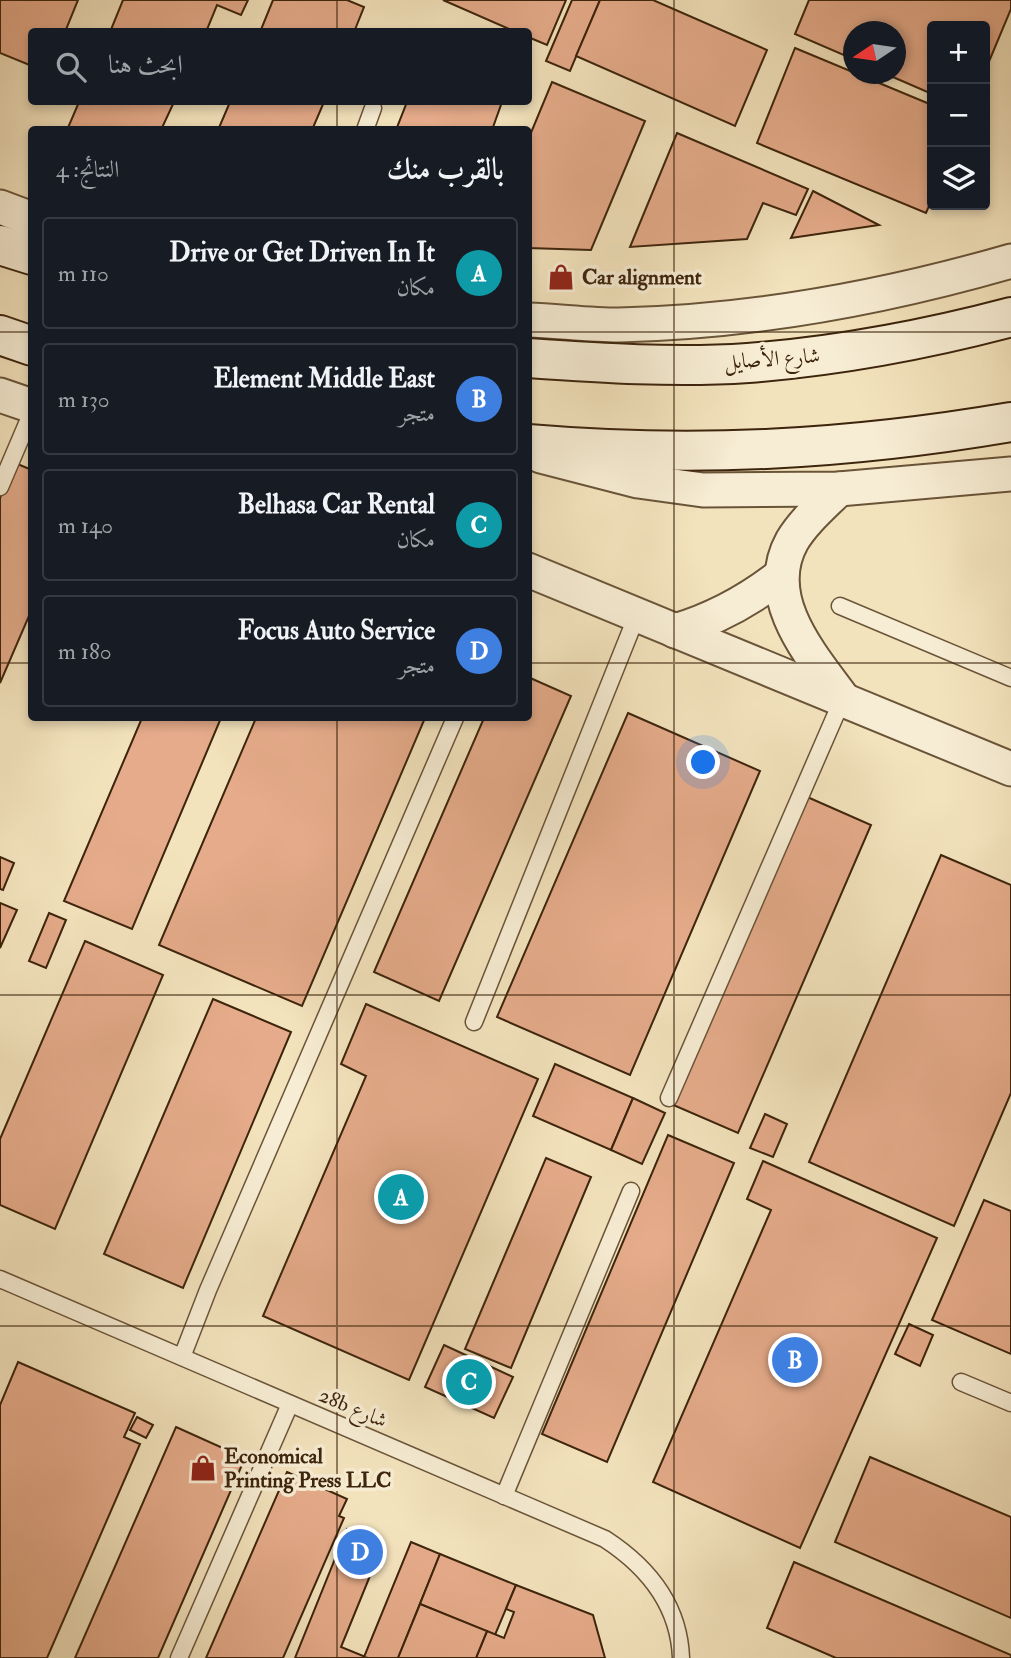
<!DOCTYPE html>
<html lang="ar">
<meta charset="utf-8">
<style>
body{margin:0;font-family:"IM FELL Double Pica",Amiri,serif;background:#242831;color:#f1f3f6;direction:rtl}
.controls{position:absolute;right:21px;top:21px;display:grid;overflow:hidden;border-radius:7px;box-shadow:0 4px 10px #0003}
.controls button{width:63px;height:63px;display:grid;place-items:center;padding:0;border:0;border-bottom:2px solid #363941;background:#171b24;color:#f1f3f6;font:35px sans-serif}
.compass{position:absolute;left:843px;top:21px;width:63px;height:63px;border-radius:50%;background:#171b24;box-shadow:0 4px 10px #0003;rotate:257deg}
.you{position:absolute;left:704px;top:763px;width:24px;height:24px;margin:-18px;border:5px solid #fff;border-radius:50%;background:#1a73e8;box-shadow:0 0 0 10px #1a73e833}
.badge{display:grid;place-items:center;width:46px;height:46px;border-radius:50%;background:#c59692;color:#fff;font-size:23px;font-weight:700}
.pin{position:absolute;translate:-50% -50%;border:4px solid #fff;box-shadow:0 2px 7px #0006}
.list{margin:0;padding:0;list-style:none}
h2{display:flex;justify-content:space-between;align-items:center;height:91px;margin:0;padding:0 28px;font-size:30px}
h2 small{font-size:23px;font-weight:400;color:#9ea1a6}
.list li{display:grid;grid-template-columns:46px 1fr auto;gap:21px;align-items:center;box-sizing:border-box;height:112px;margin:0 14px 14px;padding:0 14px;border:2px solid #363941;border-radius:7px}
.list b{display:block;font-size:26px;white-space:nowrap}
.list p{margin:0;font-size:23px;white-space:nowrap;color:#9ea1a6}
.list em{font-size:23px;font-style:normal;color:#9ea1a6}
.icon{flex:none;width:38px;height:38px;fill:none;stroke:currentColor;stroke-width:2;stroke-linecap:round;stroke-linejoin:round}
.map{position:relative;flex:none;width:1011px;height:1658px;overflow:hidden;direction:ltr}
.search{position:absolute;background:#171b24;box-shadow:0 4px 10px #0003;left:28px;top:28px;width:504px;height:77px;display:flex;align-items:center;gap:18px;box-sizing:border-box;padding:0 24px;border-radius:7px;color:#9ea1a6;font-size:26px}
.panel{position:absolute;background:#171b24;box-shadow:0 4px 10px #0003;left:28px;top:126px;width:504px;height:595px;border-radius:7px;direction:rtl}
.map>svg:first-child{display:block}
.building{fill:#e5ab8a;stroke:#3d240c;stroke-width:2}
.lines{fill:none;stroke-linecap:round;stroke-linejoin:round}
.lane-casing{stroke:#6a5438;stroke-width:19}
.street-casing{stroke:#6a5438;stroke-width:37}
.secondary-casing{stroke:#3d240c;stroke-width:42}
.lane{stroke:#f7edd4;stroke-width:16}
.street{stroke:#f7edd4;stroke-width:33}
.secondary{stroke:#f7edd4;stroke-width:38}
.grid{fill:none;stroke:#3d240c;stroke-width:2;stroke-opacity:0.55}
.labels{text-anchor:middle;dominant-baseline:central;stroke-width:7;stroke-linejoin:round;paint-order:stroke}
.poi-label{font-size:21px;font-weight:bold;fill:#3d240c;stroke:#f7edd4;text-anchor:start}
.street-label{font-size:21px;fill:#3d240c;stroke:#f7edd4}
</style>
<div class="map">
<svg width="1011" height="1658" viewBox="0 0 1011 1658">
<rect width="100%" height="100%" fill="#f3e3bd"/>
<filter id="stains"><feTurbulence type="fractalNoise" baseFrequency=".00286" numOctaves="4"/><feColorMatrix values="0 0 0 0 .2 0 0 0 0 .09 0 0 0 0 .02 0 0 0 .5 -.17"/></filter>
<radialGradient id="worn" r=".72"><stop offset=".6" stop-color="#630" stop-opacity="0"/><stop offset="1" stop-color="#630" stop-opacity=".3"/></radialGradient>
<g class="building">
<path d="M0,0H78L65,32H32V66L0,53Z"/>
<path d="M123,0H248L241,15L217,5L206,32H110Z"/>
<path d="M273,0H347L364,7L354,32H260Z"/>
<path d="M443,0H566L547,45L528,37V32H516Z"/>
<path d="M572,0H600L570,71L546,61Z"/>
<path d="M600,0H653L767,50L735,126L576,56Z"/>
<path d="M809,0H1011V9L985,71V26H932V94L886,74H895V32H853V59L795,34Z"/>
<path d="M795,48L932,105V199L926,213L757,143Z"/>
<path d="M552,82L645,121L591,250L528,248V140Z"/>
<path d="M79,102H174L161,130H67Z"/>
<path d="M230,102H324L312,130H218Z"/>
<path d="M407,102H502L492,130H396Z"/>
<path d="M677,133L808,189L796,215L763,203L747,239L630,247Z"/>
<path d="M813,191L879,225L791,238Z"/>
<path d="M15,463L32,470V609L0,683V498Z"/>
<path d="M528,677L571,696L439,1001L374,972L484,718H528Z"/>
<path d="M628,713L760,771L630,1075L497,1017Z"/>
<path d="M142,718H221L132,929L64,901Z"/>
<path d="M256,718H425L302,1006L159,945Z"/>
<path d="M805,796L871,825L738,1133L671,1104Z"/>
<path d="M941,855L1011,885V1093L954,1226L809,1162Z"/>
<path d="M0,857L14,863L3,890L0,889Z"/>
<path d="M0,903L17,910L0,948Z"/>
<path d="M49,913L66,920L46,968L29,961Z"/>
<path d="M85,941L163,975L55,1229L0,1205V1139Z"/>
<path d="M213,999L291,1032L183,1288L104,1254Z"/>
<path d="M366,1004L538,1079L409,1380L263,1316L366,1076L341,1064Z"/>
<path d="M555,1064L633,1098L611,1150L533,1116Z"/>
<path d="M633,1098L665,1113L642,1164L611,1150Z"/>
<path d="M765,1114L787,1124L773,1157L750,1148Z"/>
<path d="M668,1135L734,1163L607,1462L542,1434Z"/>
<path d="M546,1158L591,1177L511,1368L465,1349Z"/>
<path d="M763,1161L937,1238L800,1548L653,1482L771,1210L747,1199Z"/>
<path d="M984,1200L1011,1211V1354L932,1320Z"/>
<path d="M909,1324L933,1335L920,1366L895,1354Z"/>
<path d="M444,1345L513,1377L494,1418L425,1387Z"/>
<path d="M18,1362L135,1413L124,1437L140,1444L47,1658H0V1405Z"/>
<path d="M137,1417L153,1425L146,1438L130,1430Z"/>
<path d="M176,1427L245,1458L158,1658H75Z"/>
<path d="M870,1457L1011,1517V1618L835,1542Z"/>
<path d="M287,1472L347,1499L339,1516L344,1518L283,1658H206Z"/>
<path d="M347,1529L383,1544L341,1647L368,1658H295Z"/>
<path d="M411,1542L440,1554L398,1658H368L364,1657Z"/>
<path d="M440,1554L516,1585L495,1635L420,1604Z"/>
<path d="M794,1562L1011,1655V1658H836L767,1628Z"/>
<path d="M516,1585L593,1615L605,1658H476L487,1631L504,1638L514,1612L506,1609Z"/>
<path d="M420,1604L487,1631L476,1658H398Z"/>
</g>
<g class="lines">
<g class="lane-casing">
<g id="lane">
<path d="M365,130L373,108"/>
<path d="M0,487L32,412"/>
<path d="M840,606L1011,678"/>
<path d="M474,1022L637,615"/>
<path d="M669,1098L843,698"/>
<path d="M0,1279L605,1539C648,1567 679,1605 681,1658"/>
<path d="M182,1357L208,1290L455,718"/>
<path d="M961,1382L1011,1403"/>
<path d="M504,1496L631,1191"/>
<path d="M179,1658L290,1404"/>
</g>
</g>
<g class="street-casing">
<g id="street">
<path d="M0,207L32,219"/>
<path d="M528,320C558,321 589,325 619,325C752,322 883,298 1011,261"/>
<path d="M0,395L32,406"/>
<path d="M541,456L638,481L703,490L839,489L1011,474"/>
<path d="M839,489C823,505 804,521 792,541C761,597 809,653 841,696"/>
<path d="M528,570L1011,769"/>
<path d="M675,631C715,619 748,601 780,576"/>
</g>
</g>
<g class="secondary-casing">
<g id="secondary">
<path d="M0,245L32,255"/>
<path d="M0,335L32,346"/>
<path d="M528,358C601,363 675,368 748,363C837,356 924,340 1011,317"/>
<path d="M528,444C694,458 847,450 1011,422"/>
</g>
</g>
<use href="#lane" class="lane"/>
<use href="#street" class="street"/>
<use href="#secondary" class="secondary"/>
</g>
<path class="grid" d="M337,0V32M674,0V1658M337,102V130M0,332H32M528,332H1011M0,663H32M528,663H1011M337,718V1658M0,995H1011M0,1326H1011"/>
<defs>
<g id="shop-bare" transform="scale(2.1)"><path d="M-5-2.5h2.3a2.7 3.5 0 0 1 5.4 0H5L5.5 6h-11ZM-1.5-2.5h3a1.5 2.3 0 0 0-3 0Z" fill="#8f2418" stroke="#f7edd4" stroke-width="2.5" paint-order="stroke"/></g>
</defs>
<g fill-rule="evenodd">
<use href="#shop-bare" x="561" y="277"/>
<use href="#shop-bare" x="203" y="1468"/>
</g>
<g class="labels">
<g class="poi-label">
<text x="582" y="277">Car alignment</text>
<text x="224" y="1456">Economical<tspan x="224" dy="24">Printing Press LLC</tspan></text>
</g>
<g class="street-label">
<text transform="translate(772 359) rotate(-4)">شارع الأصايل</text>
<text transform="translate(353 1408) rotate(23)">28b شارع</text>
</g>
</g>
<rect width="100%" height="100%" filter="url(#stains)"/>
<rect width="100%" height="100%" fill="url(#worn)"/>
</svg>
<div class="controls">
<button>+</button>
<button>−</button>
<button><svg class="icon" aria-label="layers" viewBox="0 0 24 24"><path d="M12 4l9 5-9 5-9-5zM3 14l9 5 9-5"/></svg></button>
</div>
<svg class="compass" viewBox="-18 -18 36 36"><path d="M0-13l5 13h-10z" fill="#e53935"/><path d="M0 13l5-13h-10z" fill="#9ea1a6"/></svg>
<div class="you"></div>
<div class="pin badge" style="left:401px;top:1197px;background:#0f9aa8">A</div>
<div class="pin badge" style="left:795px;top:1360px;background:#3f7fe0">B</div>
<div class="pin badge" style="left:469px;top:1382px;background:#0f9aa8">C</div>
<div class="pin badge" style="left:360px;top:1552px;background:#3f7fe0">D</div>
<div class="search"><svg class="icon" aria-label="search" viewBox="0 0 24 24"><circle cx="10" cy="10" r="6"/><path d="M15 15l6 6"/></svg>ابحث هنا</div>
<section class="panel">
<h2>بالقرب منك<small>النتائج: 4</small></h2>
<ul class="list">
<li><span class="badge" style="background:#0f9aa8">A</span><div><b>Drive or Get Driven In It</b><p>مكان</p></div><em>110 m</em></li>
<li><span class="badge" style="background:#3f7fe0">B</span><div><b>Element Middle East</b><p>متجر</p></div><em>130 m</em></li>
<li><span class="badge" style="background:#0f9aa8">C</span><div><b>Belhasa Car Rental</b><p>مكان</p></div><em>140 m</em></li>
<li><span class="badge" style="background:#3f7fe0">D</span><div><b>Focus Auto Service</b><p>متجر</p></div><em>180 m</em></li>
</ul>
</section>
</div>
